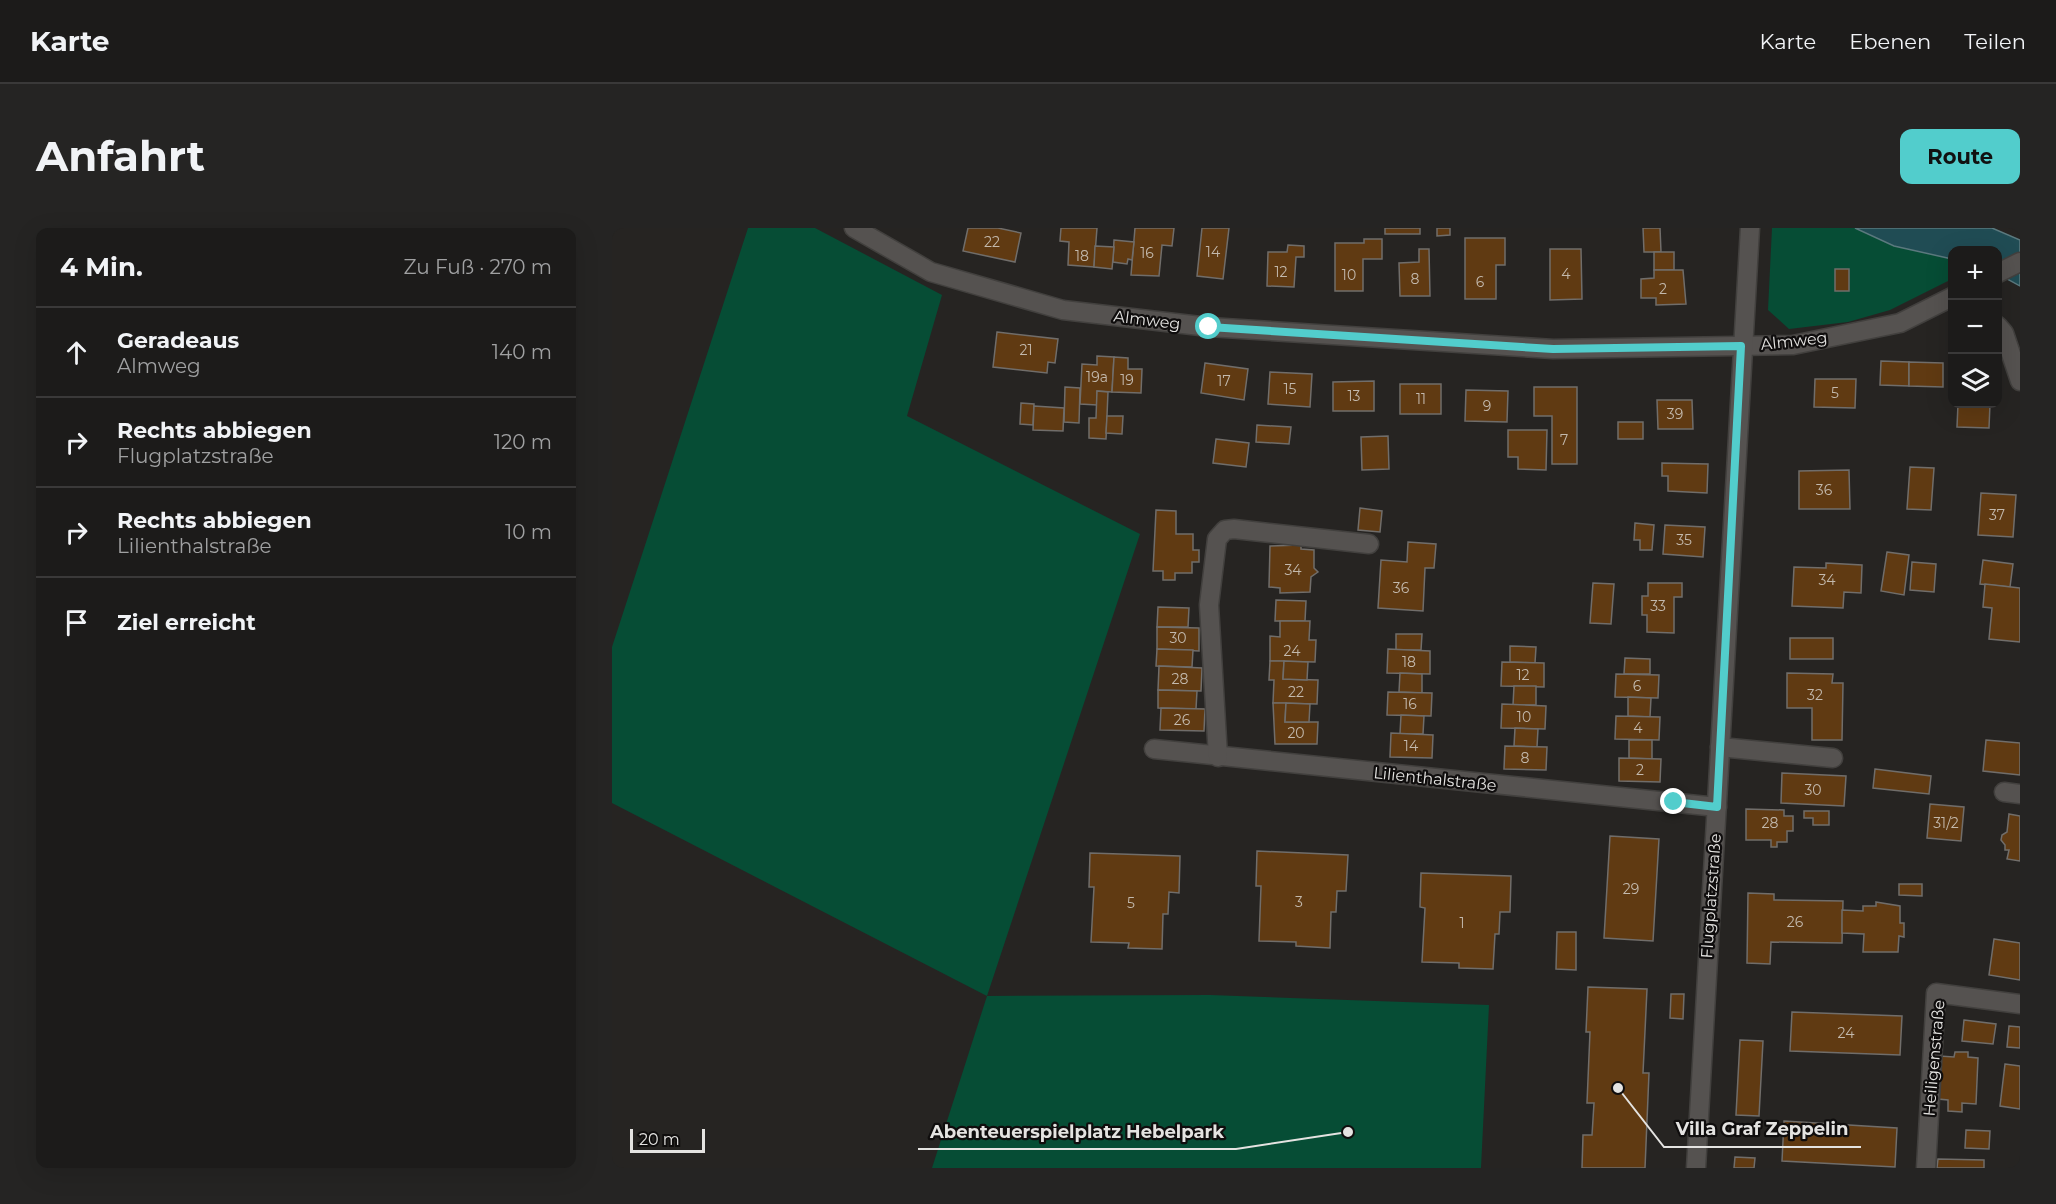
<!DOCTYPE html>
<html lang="de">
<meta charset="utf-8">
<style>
body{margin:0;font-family:Montserrat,sans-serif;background:#252423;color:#f1f3f6}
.controls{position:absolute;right:18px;top:18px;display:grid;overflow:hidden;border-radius:12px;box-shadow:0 6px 24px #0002}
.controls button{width:54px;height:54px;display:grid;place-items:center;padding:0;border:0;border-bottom:2px solid #3a3939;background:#1c1b1a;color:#f1f3f6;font:30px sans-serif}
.scale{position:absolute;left:18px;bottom:15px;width:75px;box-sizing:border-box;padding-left:6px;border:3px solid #e4e3e1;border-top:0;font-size:16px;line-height:21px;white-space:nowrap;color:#e4e3e1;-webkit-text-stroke:4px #0f0d0d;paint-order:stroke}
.stop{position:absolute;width:18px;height:18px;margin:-14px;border:4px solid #52cdcc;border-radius:50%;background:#fff}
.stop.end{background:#52cdcc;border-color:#fff;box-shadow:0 2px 6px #0008}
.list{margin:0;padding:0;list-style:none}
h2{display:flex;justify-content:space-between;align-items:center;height:78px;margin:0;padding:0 24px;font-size:26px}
h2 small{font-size:20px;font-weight:400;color:#a0a1a2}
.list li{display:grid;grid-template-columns:39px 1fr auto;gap:18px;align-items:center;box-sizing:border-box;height:90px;padding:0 24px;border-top:2px solid #3a3939}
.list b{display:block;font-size:22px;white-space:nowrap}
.list p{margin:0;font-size:20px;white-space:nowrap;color:#a0a1a2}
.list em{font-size:20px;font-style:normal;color:#a0a1a2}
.icon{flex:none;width:33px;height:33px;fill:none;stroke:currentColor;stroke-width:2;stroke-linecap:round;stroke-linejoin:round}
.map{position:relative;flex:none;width:1408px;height:940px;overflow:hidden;border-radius:12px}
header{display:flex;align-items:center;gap:36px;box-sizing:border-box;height:84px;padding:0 30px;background:#1c1b1a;border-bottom:2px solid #3a3939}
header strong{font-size:28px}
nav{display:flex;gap:33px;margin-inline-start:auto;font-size:21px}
.intro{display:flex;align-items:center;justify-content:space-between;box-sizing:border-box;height:144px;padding:0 36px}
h1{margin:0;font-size:42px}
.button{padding:15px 27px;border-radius:12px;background:#52cdcc;color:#111;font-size:21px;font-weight:700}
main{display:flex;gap:36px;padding:0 36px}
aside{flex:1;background:#1c1b1a;border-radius:12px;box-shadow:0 6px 24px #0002}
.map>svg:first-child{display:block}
.green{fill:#064d35}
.water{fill:#204c54;stroke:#5b797e;stroke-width:1.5}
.building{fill:#603a12;stroke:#706d6a;stroke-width:1.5}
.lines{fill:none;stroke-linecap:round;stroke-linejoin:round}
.minor-casing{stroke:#42403e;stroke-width:21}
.minor{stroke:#555250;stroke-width:18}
.route{stroke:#52cdcc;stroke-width:8}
.labels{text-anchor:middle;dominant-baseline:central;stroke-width:4.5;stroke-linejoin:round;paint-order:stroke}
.number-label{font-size:14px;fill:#c3b9ad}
.street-label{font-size:16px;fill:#e4e3e1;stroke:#0f0d0d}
.leader{fill:none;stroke:#e4e3e1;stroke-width:2}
.callout-dot{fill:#e4e3e1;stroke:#0f0d0d;stroke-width:2}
.callout-label{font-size:18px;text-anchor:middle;font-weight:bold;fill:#e4e3e1;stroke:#0f0d0d;stroke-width:4.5;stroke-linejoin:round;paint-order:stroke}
</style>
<header>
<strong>Karte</strong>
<nav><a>Karte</a><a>Ebenen</a><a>Teilen</a></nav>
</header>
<div class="intro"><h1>Anfahrt</h1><a class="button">Route</a></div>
<main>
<aside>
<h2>4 Min.<small>Zu Fuß · 270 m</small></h2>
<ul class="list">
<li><svg class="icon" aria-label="ahead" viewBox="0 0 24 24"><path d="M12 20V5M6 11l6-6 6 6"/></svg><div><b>Geradeaus</b><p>Almweg</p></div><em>140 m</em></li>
<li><svg class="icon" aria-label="right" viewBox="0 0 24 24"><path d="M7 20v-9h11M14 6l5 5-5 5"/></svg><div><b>Rechts abbiegen</b><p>Flugplatzstraße</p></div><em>120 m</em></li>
<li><svg class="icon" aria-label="right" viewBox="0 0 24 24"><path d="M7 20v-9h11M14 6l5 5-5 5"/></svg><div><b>Rechts abbiegen</b><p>Lilienthalstraße</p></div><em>10 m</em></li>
<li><svg class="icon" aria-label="arrive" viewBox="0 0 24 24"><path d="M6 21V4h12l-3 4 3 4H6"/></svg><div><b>Ziel erreicht</b></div></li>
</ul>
</aside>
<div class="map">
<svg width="1408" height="940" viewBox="0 0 1408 940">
<rect width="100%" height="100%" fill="#262422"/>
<g class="green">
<path d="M136,0H203L330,67L295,188L528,306L375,768L598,767L877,777L869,940H320L375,768L0,575V419Z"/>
<path d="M1160,0H1243L1282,18L1340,31V51L1278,82L1236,94L1177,101L1156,82Z"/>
</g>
<path class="water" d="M1243,0H1380L1408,12V58L1386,46V22H1340V31L1282,18Z"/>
<g class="building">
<path d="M356,0H386L409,5L403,34L351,23Z"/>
<path d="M449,0H485L482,39L456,37L457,14L448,13Z"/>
<path d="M523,0H562L560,18L550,17L547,48L519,47Z"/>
<path d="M590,0H617L611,51L585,48Z"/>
<rect x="773" y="0" width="35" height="6"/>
<path d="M825,0H838V7L825,8Z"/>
<path d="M1031,0H1048L1049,24H1032Z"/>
<path d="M853,10H893V37H884V71H853Z"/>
<path d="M752,11H770V31H751V63H723V15H752Z"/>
<path d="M502,12L522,14L520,32L516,31L515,36L501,34Z"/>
<path d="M676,17L692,18V29H684L682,59L655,58L656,24H675Z"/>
<path d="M483,18L502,19L500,41L482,39Z"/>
<path d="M807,21H817L818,68H788L787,35L807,34Z"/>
<path d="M938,21H969L970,71L938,72Z"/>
<rect x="1042" y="24" width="20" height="18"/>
<rect x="1223" y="41" width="14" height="22"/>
<path d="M1042,42H1071L1074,76L1044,77V70H1029V51L1042,50Z"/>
<path d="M385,104L446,111L443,135L436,134L435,145L381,139Z"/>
<path d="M485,128L502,129L500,164L485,163V177L468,176L470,136L485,137Z"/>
<path d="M502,129L516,130V141H530L529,165L500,164Z"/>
<path d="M1269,133L1297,134V158L1268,157Z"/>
<path d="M1297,134L1331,135V159L1297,158Z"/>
<path d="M593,135L636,141L632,172L589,165Z"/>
<path d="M658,144L700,146L698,179L656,176Z"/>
<path d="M1203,151H1244L1243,180L1202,179Z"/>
<path d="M762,153V183H721V154Z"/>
<rect x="788" y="156" width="41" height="30"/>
<path d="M453,159L468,160L467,195L452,194Z"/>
<path d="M922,159H965V236H940V188H922Z"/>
<path d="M854,162L896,163L895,194L853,193Z"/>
<path d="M485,163L496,164L494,211L477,210V190H484Z"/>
<path d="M1045,172H1080L1081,201H1046Z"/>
<path d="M409,175L422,176L421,197L408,196Z"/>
<path d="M1346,176H1378L1377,200L1345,199Z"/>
<path d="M422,178L452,180L451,203L421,202Z"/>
<path d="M495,188H511L510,206L494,205Z"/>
<rect x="1006" y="194" width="25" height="17"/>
<path d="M645,197L679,199L677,216L644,214Z"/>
<path d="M896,202H935L934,242L906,241V229H896Z"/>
<path d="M776,208L777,241L750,242L749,209Z"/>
<path d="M604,211L637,215L634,239L601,235Z"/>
<path d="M1050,235L1096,236L1095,265L1056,263V248H1050Z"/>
<path d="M1298,239L1322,240L1319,282L1295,281Z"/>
<path d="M1237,242L1238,281H1187V243Z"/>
<path d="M1369,265L1404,267L1401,309L1366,307Z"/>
<path d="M748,280L770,283L768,304L746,302Z"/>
<path d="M544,282L564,283V306H581V322H587V334H580V345H563V352H551V343H541Z"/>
<path d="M1023,295L1042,297L1040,322H1028V312H1022Z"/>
<path d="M1053,297L1093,299L1091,329L1051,326Z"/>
<path d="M796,314L824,316L822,340H813L811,383L766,380L769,332L795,334Z"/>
<path d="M689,317V321L702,322V340L706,344L699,349L698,364L668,365V360L657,359L658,318Z"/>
<path d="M1275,324L1297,327L1292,367L1269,363Z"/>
<path d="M1371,332L1401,336L1398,359L1368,356Z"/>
<path d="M1300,334L1324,336L1322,364L1298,362Z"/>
<path d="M1214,335L1250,337L1249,365L1232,364L1231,380L1180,378L1182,339L1214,340Z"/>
<path d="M981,355L1002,356L999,396L978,395Z"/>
<path d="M1036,355H1070V369H1062V405L1035,404V387H1030V368H1036Z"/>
<path d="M1373,356L1408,360V414L1377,411L1380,380L1371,379Z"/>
<path d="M664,372L694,373L693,393H663Z"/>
<path d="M546,379L577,380L576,399H545Z"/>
<path d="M668,393H698L697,412H704L703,434L658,433V408L668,409Z"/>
<path d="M545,399L587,400V423L545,421Z"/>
<path d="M784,406H810L809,422H784Z"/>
<rect x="1178" y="410" width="43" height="21"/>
<path d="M898,418L924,419L923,435L898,434Z"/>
<path d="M545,421L581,422L580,439L544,438Z"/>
<path d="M776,421L818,423V446L775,445Z"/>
<path d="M1013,430L1038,431V446H1012Z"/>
<path d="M658,433H672L671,451L706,452L705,476L661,475L662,452H657Z"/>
<path d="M672,433L696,434L695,452L671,451Z"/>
<path d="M890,434L932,435V459L889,458Z"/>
<path d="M547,438L590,440L589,463L546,462Z"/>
<path d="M788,445L810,446V465L787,464Z"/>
<path d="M1175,445L1221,446L1220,455H1231L1230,512H1200V480H1175Z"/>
<path d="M1004,446L1047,447L1046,470L1003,469Z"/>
<path d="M902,458H924V477H901Z"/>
<path d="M546,462L585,463L584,481L546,480Z"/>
<path d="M776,464L820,465L819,488L775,487Z"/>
<path d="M1016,469L1039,470L1038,489L1016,488Z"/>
<path d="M661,475H674L673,494H706L705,516H663Z"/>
<path d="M674,475L698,476L697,494H673Z"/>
<path d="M890,476L934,478L933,501L889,500Z"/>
<path d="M549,480L593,481L592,503L548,502Z"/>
<path d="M789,487L812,488L811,506H788Z"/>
<path d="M1004,488L1048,489L1047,512L1003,511Z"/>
<path d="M903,500L926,501L925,519L902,518Z"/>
<path d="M779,505L821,507L820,530L778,529Z"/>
<path d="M1017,512H1040V531L1017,530Z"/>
<path d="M1374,512L1408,515V547L1371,543Z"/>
<path d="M893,518L935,519L934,542L892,541Z"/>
<path d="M1007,530L1049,531L1048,554L1007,553Z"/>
<path d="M1263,541L1319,548L1317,566L1261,560Z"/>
<path d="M1170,545L1234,548L1232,578L1169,575Z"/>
<path d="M1318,576L1352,579L1349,613L1315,610Z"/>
<path d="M1134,581L1172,582V588H1181V603H1175V614H1165V619H1159V612H1134Z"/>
<path d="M1192,583H1217V597H1201V590H1192Z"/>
<path d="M1397,586L1408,588V633L1395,631L1397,622H1393V617L1389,612L1390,607L1395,604Z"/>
<path d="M998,608L1047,611L1041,713L992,710Z"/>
<path d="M645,623L736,627L734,663H725L724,684H719L718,720L684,718V714L647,713L649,658H644Z"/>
<path d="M478,625L568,628L567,665L557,664L556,686H551L550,721L516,720L517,715L479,714L482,659H477Z"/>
<path d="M809,645L899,648L898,684H888L887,706H883L881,741L847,740V735L810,734L813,680L808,679Z"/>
<path d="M1287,656H1310V668L1287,667Z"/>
<path d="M1136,665L1162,666V672L1231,673L1230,715L1159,714L1158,736L1135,735Z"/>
<path d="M1264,674L1288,678V695H1292V709L1287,708L1286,724H1251L1252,706L1230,705V682L1251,683V678H1264Z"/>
<path d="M945,704H964V742L944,741Z"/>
<path d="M1382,711L1408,715V752L1377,747Z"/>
<path d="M976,759L1035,761L1031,845H1037L1033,940H970L971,907H980L982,875H975L978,804H974Z"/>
<path d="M1059,766H1072L1071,791L1058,790Z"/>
<path d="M1180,784L1290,788L1288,827L1178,823Z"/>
<path d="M1352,792L1384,796L1381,816L1350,813Z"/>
<path d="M1397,798L1408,799V820L1395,819Z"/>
<path d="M1128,812L1151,813L1147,888L1124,887Z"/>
<path d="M1343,824H1356V829L1366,830L1364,876L1350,875V884L1336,883V872L1326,871L1328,828L1342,829Z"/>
<path d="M1393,836L1408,838V881L1388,878Z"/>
<path d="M1172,893L1285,900L1283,939L1170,933Z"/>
<path d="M1354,902L1378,903L1377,921L1353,920Z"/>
<path d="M1123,929L1143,930L1142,940H1122Z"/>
<path d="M1326,931L1372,932V940H1325Z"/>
</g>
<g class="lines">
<g class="minor-casing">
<g id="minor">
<path d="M242,0L319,44L451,82L597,99L941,121L1181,117L1288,95L1340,69"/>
<path d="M1386,45L1408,34"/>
<path d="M1386,98L1392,105L1408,153"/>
<path d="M1108,519L1221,530"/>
<path d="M542,521L1105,579"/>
<path d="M606,529L597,377L605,311L613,302L622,301L757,316"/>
<path d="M1392,564L1408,566"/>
<path d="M1084,940L1138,0"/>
<path d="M1314,940L1324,765L1408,776"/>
</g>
</g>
<use href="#minor" class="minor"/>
</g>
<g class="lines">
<path class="route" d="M597,99L941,121L1129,118L1105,579L1062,574"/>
</g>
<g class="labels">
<g class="number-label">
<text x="380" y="14">22</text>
<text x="601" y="24">14</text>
<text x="535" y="25">16</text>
<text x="470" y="28">18</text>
<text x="669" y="44">12</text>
<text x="954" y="46">4</text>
<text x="737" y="47">10</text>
<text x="803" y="51">8</text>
<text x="868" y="54">6</text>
<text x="1051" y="61">2</text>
<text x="414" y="122">21</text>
<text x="485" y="149">19a</text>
<text x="515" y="152">19</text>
<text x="612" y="153">17</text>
<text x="678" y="161">15</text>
<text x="1223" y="165">5</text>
<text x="742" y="168">13</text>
<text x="809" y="171">11</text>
<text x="875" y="178">9</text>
<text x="1063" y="186">39</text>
<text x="952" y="212">7</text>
<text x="1212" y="262">36</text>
<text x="1385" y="287">37</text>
<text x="1072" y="312">35</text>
<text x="681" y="342">34</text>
<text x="1215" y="352">34</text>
<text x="789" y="360">36</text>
<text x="1046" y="378">33</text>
<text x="566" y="410">30</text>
<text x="680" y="423">24</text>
<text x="797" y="434">18</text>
<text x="911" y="447">12</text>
<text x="568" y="451">28</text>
<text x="1025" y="458">6</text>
<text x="684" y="464">22</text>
<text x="1203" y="467">32</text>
<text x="798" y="476">16</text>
<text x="912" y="489">10</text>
<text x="570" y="492">26</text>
<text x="1026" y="500">4</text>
<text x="684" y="505">20</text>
<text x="799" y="518">14</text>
<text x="913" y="530">8</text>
<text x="1028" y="542">2</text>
<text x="1201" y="562">30</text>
<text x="1158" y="595">28</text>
<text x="1334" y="595">31/2</text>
<text x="1019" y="661">29</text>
<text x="687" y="674">3</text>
<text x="519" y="675">5</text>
<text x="1183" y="694">26</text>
<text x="850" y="695">1</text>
<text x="1234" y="805">24</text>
</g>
<g class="street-label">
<text transform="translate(535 92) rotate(7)">Almweg</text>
<text transform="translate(1182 113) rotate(-6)">Almweg</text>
<text transform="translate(823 551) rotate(6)">Lilienthalstraße</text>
<text transform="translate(1099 668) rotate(-86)">Flugplatzstraße</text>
<text transform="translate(1322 830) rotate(-85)">Heiligenstraße</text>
</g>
</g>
<path class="leader" d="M1006 860L1052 919H1249M736 904L624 921H306"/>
<g class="callout-dot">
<circle cx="1006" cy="860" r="6"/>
<circle cx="736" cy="904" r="6"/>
</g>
<g class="callout-label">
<text x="1150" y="907">Villa Graf Zeppelin</text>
<text x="465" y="910">Abenteuerspielplatz Hebelpark</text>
</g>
</svg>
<div class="controls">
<button>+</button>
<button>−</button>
<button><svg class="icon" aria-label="layers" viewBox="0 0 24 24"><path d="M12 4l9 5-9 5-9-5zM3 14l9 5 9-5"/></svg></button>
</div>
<div class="scale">20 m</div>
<div class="stop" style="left:597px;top:99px"></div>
<div class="stop end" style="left:1062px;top:574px"></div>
</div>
</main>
